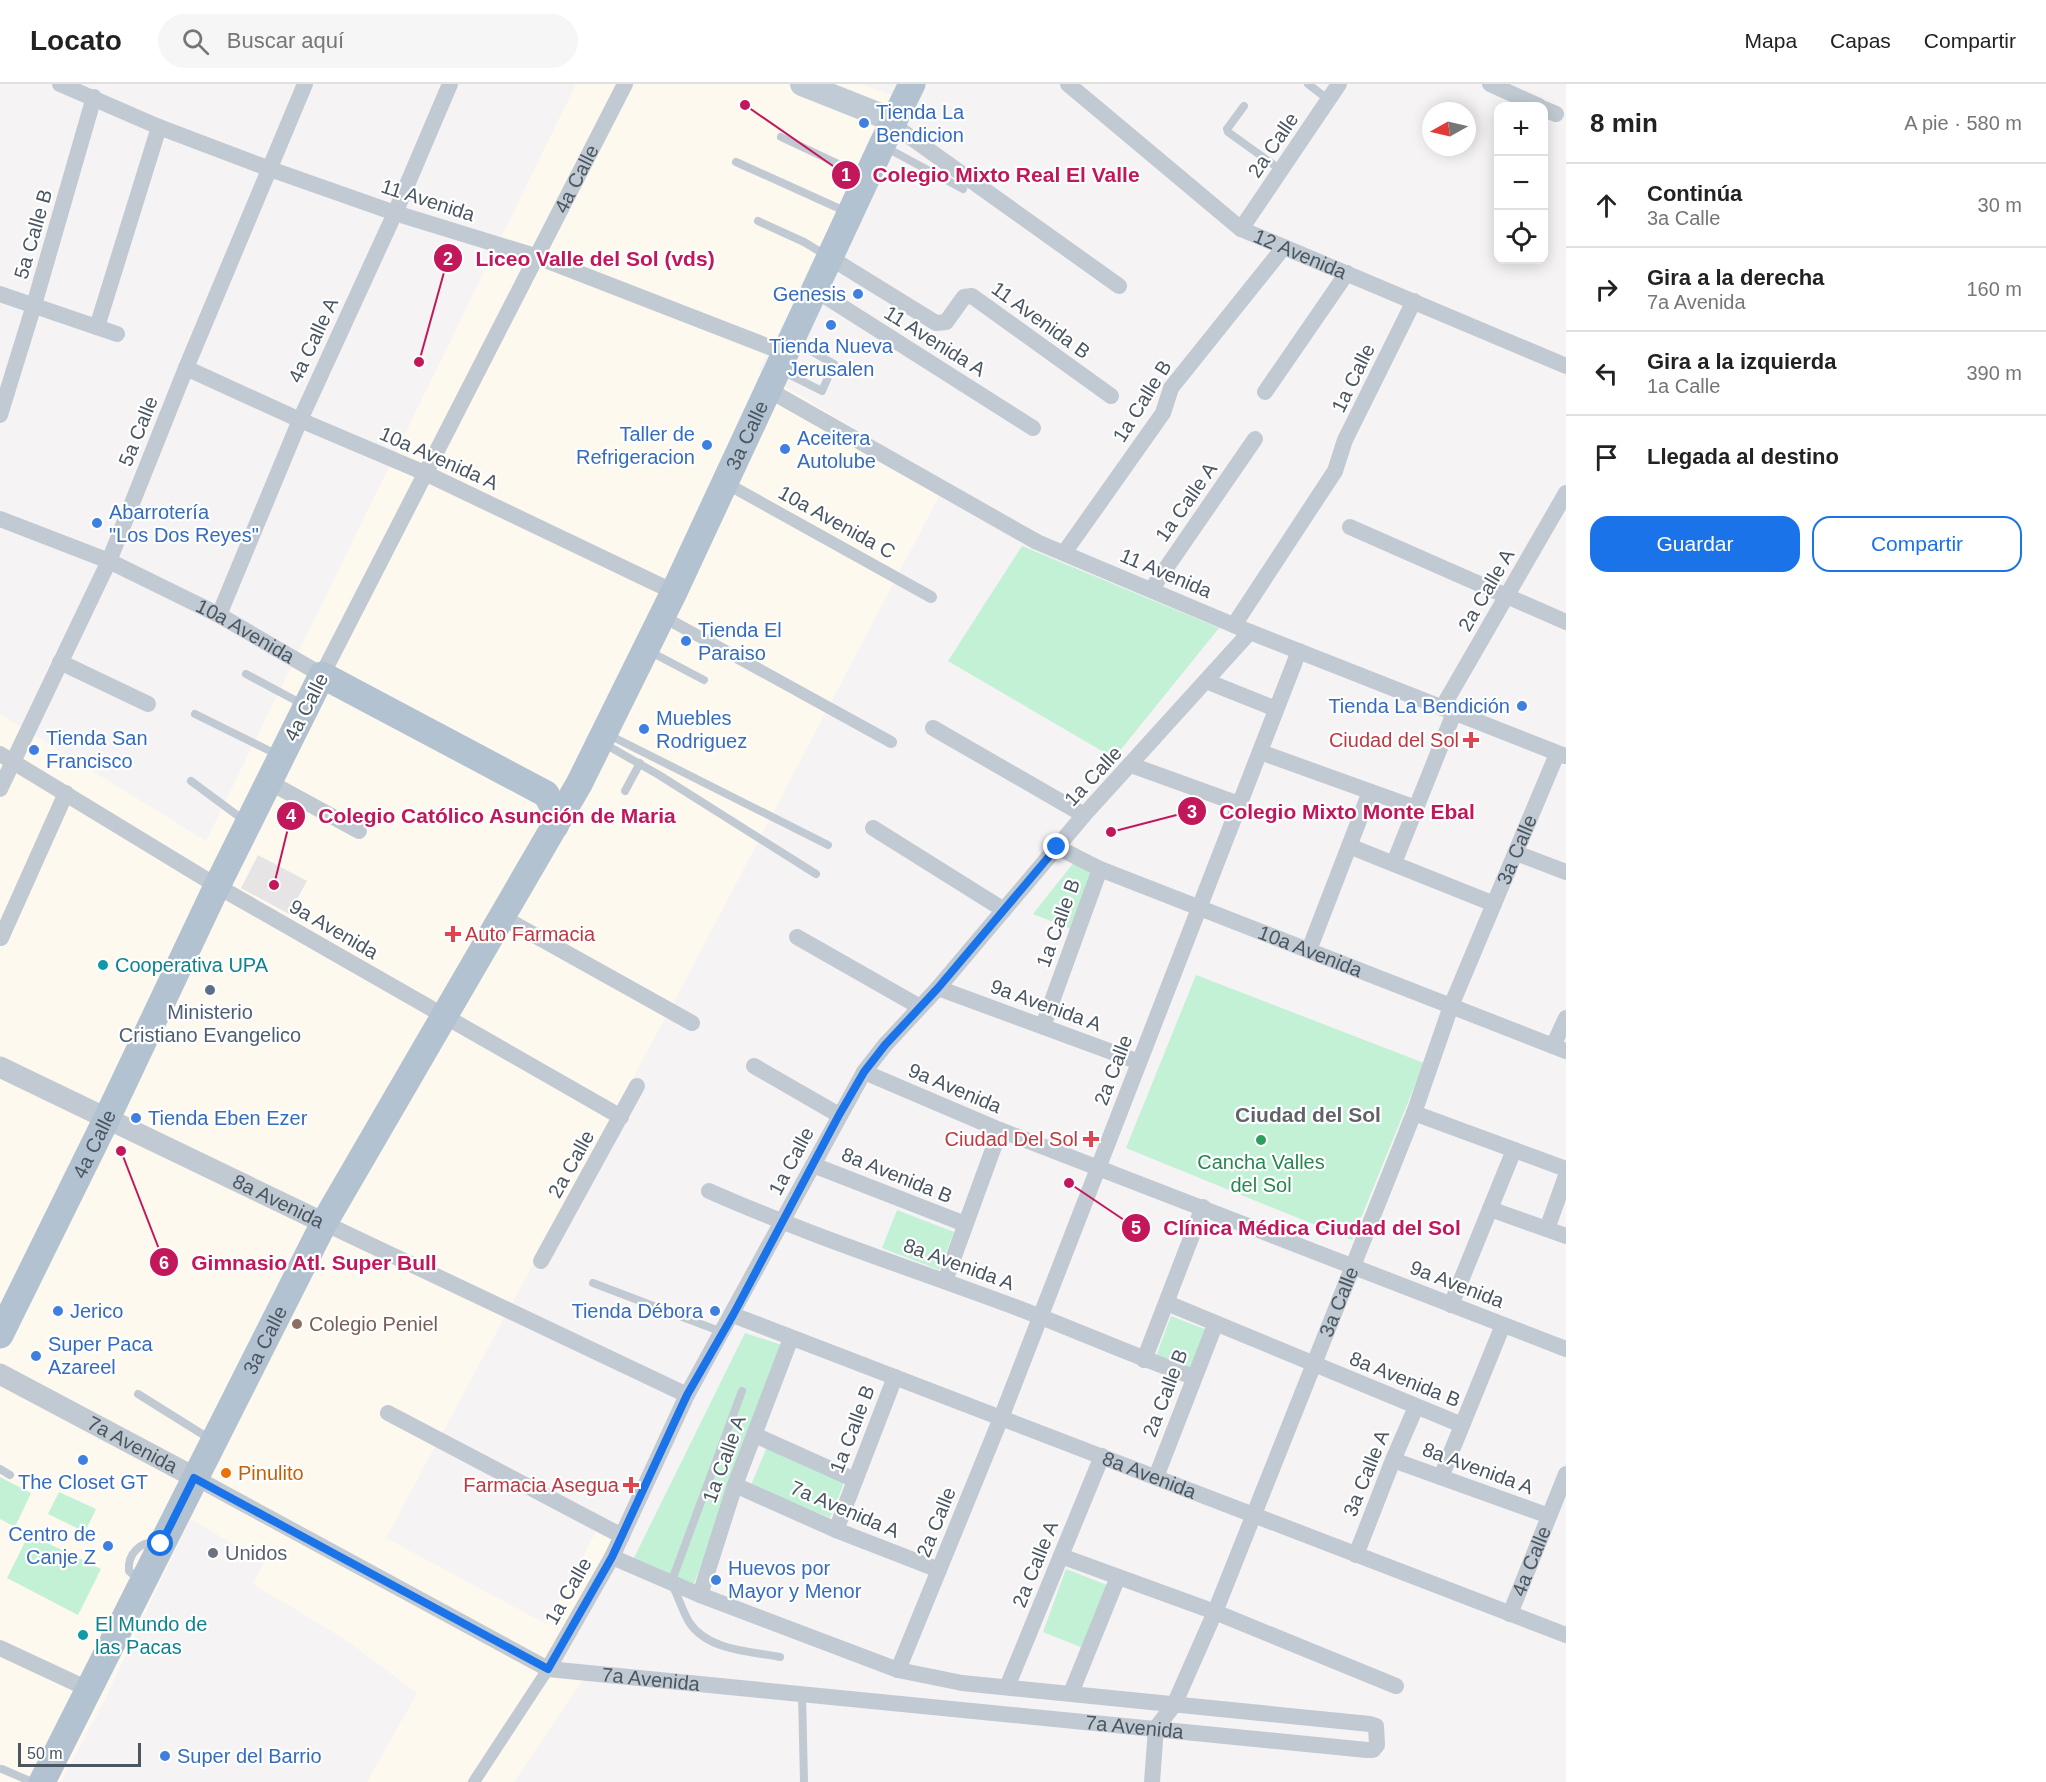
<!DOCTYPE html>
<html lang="es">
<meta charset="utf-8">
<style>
body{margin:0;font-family:Arial,sans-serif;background:#f6f6f6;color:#222}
.controls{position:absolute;right:18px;top:18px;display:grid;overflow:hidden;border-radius:12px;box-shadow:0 3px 15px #0003}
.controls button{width:54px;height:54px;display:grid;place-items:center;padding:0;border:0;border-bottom:2px solid #e0e0e0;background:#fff;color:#222;font:30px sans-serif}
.compass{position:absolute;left:1422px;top:18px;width:54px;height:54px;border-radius:50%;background:#fff;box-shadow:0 3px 15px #0003;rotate:262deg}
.scale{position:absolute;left:18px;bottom:15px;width:123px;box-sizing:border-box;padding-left:6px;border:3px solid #4a5661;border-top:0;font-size:16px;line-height:21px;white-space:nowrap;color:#4a5661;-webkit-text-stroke:4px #fff;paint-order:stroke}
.stop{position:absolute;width:18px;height:18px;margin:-14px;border:4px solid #1a73e8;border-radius:50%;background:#fff}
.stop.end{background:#1a73e8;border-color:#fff;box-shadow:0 2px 6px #0008}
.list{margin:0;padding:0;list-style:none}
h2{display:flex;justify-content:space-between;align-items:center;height:78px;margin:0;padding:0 24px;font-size:26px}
h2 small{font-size:20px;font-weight:400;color:#767676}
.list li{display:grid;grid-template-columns:39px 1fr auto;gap:18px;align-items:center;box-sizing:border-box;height:84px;padding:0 24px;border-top:2px solid #e0e0e0}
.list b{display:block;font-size:22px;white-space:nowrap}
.list p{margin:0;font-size:20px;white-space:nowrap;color:#767676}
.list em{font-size:20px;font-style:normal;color:#767676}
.actions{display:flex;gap:12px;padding:18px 24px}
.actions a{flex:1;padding:14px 0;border:2px solid #1a73e8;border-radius:18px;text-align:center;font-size:21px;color:#1a73e8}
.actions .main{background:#1a73e8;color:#fff}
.icon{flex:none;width:33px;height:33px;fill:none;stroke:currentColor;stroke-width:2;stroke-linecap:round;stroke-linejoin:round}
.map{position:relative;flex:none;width:1566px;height:1698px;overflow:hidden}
header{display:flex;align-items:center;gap:36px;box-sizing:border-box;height:84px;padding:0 30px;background:#fff;border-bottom:2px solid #e0e0e0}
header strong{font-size:28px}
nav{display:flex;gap:33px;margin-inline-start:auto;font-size:21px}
.search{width:420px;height:54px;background:#f6f6f6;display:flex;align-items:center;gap:15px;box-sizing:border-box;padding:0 21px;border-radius:33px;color:#767676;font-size:22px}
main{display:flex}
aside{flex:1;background:#fff}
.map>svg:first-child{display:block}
.commercial{fill:#fdf9ef}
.education{fill:#e6e4e5}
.green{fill:#c3f1d5}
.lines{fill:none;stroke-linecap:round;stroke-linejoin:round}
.service{stroke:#c1cad2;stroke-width:8}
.pedestrian{stroke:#c1cad2;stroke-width:12}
.minor{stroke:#c1cad2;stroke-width:16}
.tertiary{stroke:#c1cad2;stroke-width:21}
.secondary{stroke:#c1cbd6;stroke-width:24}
.primary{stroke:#b3c2d1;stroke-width:27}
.route{stroke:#1a73e8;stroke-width:8}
.shop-dot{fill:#3f7fe0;stroke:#fff;stroke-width:2}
.health-dot{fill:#e0444e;stroke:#fff;stroke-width:2}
.culture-dot{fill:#0f9aa8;stroke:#fff;stroke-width:2}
.service-dot{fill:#5c6f8a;stroke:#fff;stroke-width:2}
.leisure-dot{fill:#2e9e5b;stroke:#fff;stroke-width:2}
.education-dot{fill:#8d6e63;stroke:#fff;stroke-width:2}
.food-dot{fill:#e8710a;stroke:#fff;stroke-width:2}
.worship-dot{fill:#6b7280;stroke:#fff;stroke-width:2}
.labels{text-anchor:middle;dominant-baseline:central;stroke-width:4.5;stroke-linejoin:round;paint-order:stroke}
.shop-label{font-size:20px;fill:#366cbe;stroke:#fff;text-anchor:start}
.street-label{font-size:20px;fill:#4a5661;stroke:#fff}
.health-label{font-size:20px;fill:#be3a42;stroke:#fff;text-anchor:end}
.culture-label{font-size:20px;fill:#0d838f;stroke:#fff;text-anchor:start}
.service-label{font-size:20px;fill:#4e5e75;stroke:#fff}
.leisure-label{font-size:20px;fill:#27864d;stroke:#fff}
.education-label{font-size:20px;fill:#785e54;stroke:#fff;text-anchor:start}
.food-label{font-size:20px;fill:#c56008;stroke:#fff;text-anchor:start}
.worship-label{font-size:20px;fill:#5b616d;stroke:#fff;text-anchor:start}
.neighbourhood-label{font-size:21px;font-weight:bold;fill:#5f6368;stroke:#fff}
.leader{fill:none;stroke:#c2185b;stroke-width:2}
.callout-dot{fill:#c2185b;stroke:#fff;stroke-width:2}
.mark-label{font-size:18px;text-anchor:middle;font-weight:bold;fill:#fff}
.callout-label{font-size:21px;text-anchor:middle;font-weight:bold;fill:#c2185b;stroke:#fff;stroke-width:4.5;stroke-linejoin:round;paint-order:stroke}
</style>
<header>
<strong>Locato</strong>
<div class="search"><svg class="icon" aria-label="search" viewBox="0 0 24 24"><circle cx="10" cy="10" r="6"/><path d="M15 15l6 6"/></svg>Buscar aquí</div>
<nav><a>Mapa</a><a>Capas</a><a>Compartir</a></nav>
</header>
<main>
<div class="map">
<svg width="1566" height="1698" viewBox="0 0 1566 1698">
<rect width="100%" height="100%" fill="#f5f3f3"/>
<path class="commercial" d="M576,0H861L900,14L759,286L945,401L676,914L386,1454L546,1540L596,1448L622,1460L552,1582L590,1585L514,1698H367L417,1609L346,1556L253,1500L264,1478L190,1435L105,1615L61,1698H0V630L206,757Z"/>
<path class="education" d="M258,771L307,797L289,830L241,804Z"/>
<g class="green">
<path d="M1022,462L1219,544L1114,674L948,577Z"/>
<path d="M1075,777L1097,787L1076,847L1033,830Z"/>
<path d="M1196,891L1424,979L1352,1156L1126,1064Z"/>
<path d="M897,1126L954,1148L939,1186L882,1164Z"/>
<path d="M1171,1232L1215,1249L1199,1292L1155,1275Z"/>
<path d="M745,1249L788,1263L693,1502L632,1478Z"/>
<path d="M767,1363L845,1396L830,1434L751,1401Z"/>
<path d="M0,1393L31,1409L15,1443L0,1435Z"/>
<path d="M59,1408L96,1425L85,1448L48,1430Z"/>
<path d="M29,1450L101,1485L78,1531L7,1494Z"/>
<path d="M1066,1485L1112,1503L1088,1566L1043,1548Z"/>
</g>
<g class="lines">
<g class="service">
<path d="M1308,0L1329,16"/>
<path d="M1244,22L1227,45L1228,48L1281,86"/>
<path d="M781,53L864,92"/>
<path d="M885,63L963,105"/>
<path d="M736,78L847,128"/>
<path d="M758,137L804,158L827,172"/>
<path d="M780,286L822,307L834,280L795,258"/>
<path d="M649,567L704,596"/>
<path d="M246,590L304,621"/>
<path d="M195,630L278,671"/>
<path d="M607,650L828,761"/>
<path d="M603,659L659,691L816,790"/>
<path d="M191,697L245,737"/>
<path d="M625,707L640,679"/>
<path d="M593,1199L722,1248"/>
<path d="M742,1307L671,1499C678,1511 682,1526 689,1538C708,1567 749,1567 780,1573"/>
<path d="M138,1310L210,1355"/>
<path d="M0,1385L10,1391"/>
<path d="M139,1496L129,1487C127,1470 141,1456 158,1459"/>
<path d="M802,1610L804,1698"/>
<path d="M2,1685L32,1698"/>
</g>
<g class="pedestrian">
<path d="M724,398L931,513"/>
<path d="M662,532L891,658"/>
<path d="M474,1698L548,1585"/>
</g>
<g class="minor">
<path d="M60,0L159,43L270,85L395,129L535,172L785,269"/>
<path id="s1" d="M1068,0L1241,145L1566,282"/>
<path d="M1490,0L1539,22"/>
<path d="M1544,25L1556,30"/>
<path d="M892,40L1119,202"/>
<path d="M1241,145L1339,0"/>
<path d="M829,173L936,239L946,238L964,213L972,212L1111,312"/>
<path d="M814,205L1033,344"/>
<path d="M0,210L117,250"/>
<path d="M97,243L159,43"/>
<path d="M186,284L300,336L425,389L674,508"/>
<path d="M767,305L1037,458L1250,548L1565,672"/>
<path d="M1265,308L1347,189"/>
<path d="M0,331L34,221L94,13"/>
<path id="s2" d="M0,435L109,477L219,531L322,591L625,0"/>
<path d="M1350,443L1566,538"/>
<path d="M1064,469L1163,329L1171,304L1284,163"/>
<path d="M1151,506L1255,355"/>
<path d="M219,531L300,336L395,129L450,0"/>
<path d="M1234,541L1335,387L1345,356L1414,217"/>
<path d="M60,578L148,620"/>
<path d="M1206,597L1276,625"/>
<path d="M1442,624L1566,409"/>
<path d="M933,644L1084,731"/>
<path d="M1260,668L1416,724"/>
<path d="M0,670L217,802L621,1033"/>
<path d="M1131,681L1239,720"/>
<path d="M269,698L359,747"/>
<path d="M0,705L109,477L186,284L305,0"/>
<path d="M873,744L1004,826"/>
<path d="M1349,762L1494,820"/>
<path id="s3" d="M1057,763L1100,785L1566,967"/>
<path d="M1516,769L1566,788"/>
<path d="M1394,779L1454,629"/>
<path d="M502,833L692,939"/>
<path d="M797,853L920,923"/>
<path d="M1,854L66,709"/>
<path d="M1309,866L1370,708"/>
<path d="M938,904L1139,978"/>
<path d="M1043,942L1100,785"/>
<path d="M1553,962L1566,934"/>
<path d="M754,982L839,1031"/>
<path d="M864,988L1000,1046L1566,1265"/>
<path d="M1414,1029L1566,1085"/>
<path d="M813,1081L965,1140"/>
<path d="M709,1107C806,1150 907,1183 1007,1220C1070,1243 1130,1271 1194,1293"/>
<path d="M1490,1125L1566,1152"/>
<path d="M324,1139L687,1311"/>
<path d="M1547,1145L1566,1092"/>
<path d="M541,1177L637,1002"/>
<path d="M945,1197L1000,1046"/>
<path d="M1167,1219L1462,1341"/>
<path d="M1451,1221L1514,1066"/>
<path id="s4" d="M733,1231L1566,1551"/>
<path d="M1144,1276L1203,1123"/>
<path d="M388,1329L622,1452"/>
<path d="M755,1351L855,1396"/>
<path d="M1393,1376L1549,1432"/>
<path id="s5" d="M194,1393L548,1585L1367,1666H1373L1377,1661L1376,1642L1370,1640L962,1599L898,1586L700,1511L612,1473"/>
<path d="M1156,1393L1215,1241"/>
<path d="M1441,1393L1503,1241"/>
<path d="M735,1401L836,1446L939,1486"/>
<path d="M836,1446L895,1293"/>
<path d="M1356,1471L1393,1376L1416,1323"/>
<path d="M1061,1472L1215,1528L1396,1602"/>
<path d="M700,1511L735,1401L791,1254"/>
<path id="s6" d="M1510,1530L1566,1390"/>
<path d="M0,1564L88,1605"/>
<path d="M548,1585L612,1473L687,1311L864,988L885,961L938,904L1084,731L1250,548"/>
<path d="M898,1586L1001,1334L1299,567"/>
<path d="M1007,1603L1102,1372"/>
<path d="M1071,1609L1118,1493"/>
<path id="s7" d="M1152,1698L1156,1644L1174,1621L1215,1528L1414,1029L1451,922L1557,670"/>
</g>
<g class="tertiary">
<path id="s8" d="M0,983L324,1139"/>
<path id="s9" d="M0,1290L194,1393"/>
</g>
<path class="secondary" d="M802,0L880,31L892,40"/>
<g class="primary">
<path id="s10" d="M0,1251L107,1034L217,802L322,591L546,710L556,728L555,742"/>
<path id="s11" d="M42,1698L324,1139L579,700L674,508L882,61L912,0"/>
</g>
</g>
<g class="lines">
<path class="route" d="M161,1460L194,1394L548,1585L612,1473L687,1311L733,1231L839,1031L864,988L885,961L938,904L1057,763"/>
</g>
<g class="shop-dot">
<circle cx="864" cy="39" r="6"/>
<circle cx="858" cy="210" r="6"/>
<circle cx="831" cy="241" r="6"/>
<circle cx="707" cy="361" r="6"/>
<circle cx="785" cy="365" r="6"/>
<circle cx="97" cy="439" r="6"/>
<circle cx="686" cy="557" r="6"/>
<circle cx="1522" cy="622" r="6"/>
<circle cx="644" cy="645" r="6"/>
<circle cx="34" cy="666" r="6"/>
<circle cx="136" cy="1034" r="6"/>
<circle cx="58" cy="1227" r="6"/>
<circle cx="715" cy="1227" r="6"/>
<circle cx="36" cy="1272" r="6"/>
<circle cx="83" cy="1376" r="6"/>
<circle cx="108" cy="1462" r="6"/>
<circle cx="716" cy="1496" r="6"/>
<circle cx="165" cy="1672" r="6"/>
</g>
<g class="health-dot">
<path d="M1468 647h6v6h6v6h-6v6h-6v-6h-6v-6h6z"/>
<path d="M450 841h6v6h6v6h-6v6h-6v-6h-6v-6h6z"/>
<path d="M1088 1046h6v6h6v6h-6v6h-6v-6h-6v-6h6z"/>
<path d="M628 1392h6v6h6v6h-6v6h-6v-6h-6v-6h6z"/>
</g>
<g class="culture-dot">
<circle cx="103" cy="881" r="6"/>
<circle cx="83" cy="1551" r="6"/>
</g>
<circle class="service-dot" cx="210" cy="906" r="6"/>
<circle class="leisure-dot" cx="1261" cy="1056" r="6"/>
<circle class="education-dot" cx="297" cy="1240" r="6"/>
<circle class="food-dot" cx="226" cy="1389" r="6"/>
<circle class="worship-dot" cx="213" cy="1469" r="6"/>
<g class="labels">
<g class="shop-label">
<text x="876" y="28">Tienda La<tspan x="876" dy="23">Bendicion</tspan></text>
<text x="846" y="210" text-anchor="end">Genesis</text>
<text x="831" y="262" text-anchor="middle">Tienda Nueva<tspan x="831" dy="23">Jerusalen</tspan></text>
<text x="695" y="350" text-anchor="end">Taller de<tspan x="695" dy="23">Refrigeracion</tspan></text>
<text x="797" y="354">Aceitera<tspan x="797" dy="23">Autolube</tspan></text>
<text x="109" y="428">Abarrotería<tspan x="109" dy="23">"Los Dos Reyes"</tspan></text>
<text x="698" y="546">Tienda El<tspan x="698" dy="23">Paraiso</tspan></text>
<text x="1510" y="622" text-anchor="end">Tienda La Bendición</text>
<text x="656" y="634">Muebles<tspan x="656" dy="23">Rodriguez</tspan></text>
<text x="46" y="654">Tienda San<tspan x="46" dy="23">Francisco</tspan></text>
<text x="148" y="1034">Tienda Eben Ezer</text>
<text x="70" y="1227">Jerico</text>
<text x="703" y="1227" text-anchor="end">Tienda Débora</text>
<text x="48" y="1260">Super Paca<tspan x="48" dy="23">Azareel</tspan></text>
<text x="83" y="1398" text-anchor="middle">The Closet GT</text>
<text x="96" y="1450" text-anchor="end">Centro de<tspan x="96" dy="23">Canje Z</tspan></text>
<text x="728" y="1484">Huevos por<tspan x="728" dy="23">Mayor y Menor</tspan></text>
<text x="177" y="1672">Super del Barrio</text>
</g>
<g class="street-label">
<text transform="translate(1273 61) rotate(-56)">2a Calle</text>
<text stroke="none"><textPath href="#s2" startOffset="916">4a Calle</textPath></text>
<text transform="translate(428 116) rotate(18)">11 Avenida</text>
<text transform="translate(33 150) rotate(-74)">5a Calle B</text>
<text stroke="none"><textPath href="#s1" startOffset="290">12 Avenida</textPath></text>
<text transform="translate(1041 236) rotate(36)">11 Avenida B</text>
<text transform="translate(313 256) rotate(-65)">4a Calle A</text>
<text transform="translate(935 257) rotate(32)">11 Avenida A</text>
<text transform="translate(1353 294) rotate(-64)">1a Calle</text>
<text transform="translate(1142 317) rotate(-58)">1a Calle B</text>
<text transform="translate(138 347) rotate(-68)">5a Calle</text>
<text stroke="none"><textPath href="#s11" startOffset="1521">3a Calle</textPath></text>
<text transform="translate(439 374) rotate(24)">10a Avenida A</text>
<text transform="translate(1186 418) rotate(-55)">1a Calle A</text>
<text transform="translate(837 438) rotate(29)">10a Avenida C</text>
<text transform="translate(1166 489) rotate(23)">11 Avenida</text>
<text transform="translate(1486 506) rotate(-60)">2a Calle A</text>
<text stroke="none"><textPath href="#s2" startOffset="270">10a Avenida</textPath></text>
<text transform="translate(306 623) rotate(-63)">4a Calle</text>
<text transform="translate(1093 692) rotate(-47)">1a Calle</text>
<text stroke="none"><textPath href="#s7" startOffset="1005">3a Calle</textPath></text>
<text transform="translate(1058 839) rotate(-70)">1a Calle B</text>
<text transform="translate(334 845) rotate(30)">9a Avenida</text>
<text stroke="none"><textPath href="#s3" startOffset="274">10a Avenida</textPath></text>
<text transform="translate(1046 921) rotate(20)">9a Avenida A</text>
<text transform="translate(1113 986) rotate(-69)">2a Calle</text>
<text transform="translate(955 1004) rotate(23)">9a Avenida</text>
<text stroke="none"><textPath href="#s10" startOffset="213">4a Calle</textPath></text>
<text transform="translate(791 1077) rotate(-62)">1a Calle</text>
<text transform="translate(571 1080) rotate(-61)">2a Calle</text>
<text transform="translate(897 1091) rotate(22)">8a Avenida B</text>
<text stroke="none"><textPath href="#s8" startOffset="309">8a Avenida</textPath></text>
<text transform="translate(959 1180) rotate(20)">8a Avenida A</text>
<text transform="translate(1457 1200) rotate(21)">9a Avenida</text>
<text stroke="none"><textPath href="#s7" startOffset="519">3a Calle</textPath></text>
<text stroke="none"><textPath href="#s11" startOffset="495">3a Calle</textPath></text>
<text transform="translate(1405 1295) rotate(22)">8a Avenida B</text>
<text transform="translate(1165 1309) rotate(-69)">2a Calle B</text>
<text transform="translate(852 1345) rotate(-69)">1a Calle B</text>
<text stroke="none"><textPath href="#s9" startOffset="150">7a Avenida</textPath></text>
<text transform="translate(724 1375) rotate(-70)">1a Calle A</text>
<text transform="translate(1478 1384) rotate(20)">8a Avenida A</text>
<text transform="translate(1366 1389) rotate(-68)">3a Calle A</text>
<text stroke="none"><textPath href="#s4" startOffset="446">8a Avenida</textPath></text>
<text transform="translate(845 1425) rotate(23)">7a Avenida A</text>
<text transform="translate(936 1438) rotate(-68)">2a Calle</text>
<text stroke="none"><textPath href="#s6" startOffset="57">4a Calle</textPath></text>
<text transform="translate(1035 1480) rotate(-68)">2a Calle A</text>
<text transform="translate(568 1507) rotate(-60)">1a Calle</text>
<text stroke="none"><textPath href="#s5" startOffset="506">7a Avenida</textPath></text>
<text stroke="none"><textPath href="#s5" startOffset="992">7a Avenida</textPath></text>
</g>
<g class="health-label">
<text x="1459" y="656">Ciudad del Sol</text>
<text x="465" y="850" text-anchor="start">Auto Farmacia</text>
<text x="1078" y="1055">Ciudad Del Sol</text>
<text x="619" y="1401">Farmacia Asegua</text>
</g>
<g class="culture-label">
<text x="115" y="881">Cooperativa UPA</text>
<text x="95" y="1540">El Mundo de<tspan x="95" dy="23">las Pacas</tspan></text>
</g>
<g class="service-label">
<text x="210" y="928">Ministerio<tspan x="210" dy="23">Cristiano Evangelico</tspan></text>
</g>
<g class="leisure-label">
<text x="1261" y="1078">Cancha Valles<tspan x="1261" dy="23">del Sol</tspan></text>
</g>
<g class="education-label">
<text x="309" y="1240">Colegio Peniel</text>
</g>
<g class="food-label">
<text x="238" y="1389">Pinulito</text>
</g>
<g class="worship-label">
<text x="225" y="1469">Unidos</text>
</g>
<g class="neighbourhood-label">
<text x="1308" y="1030">Ciudad del Sol</text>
</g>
</g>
<path class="leader" d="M745 21L846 91M419 278L448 174M1111 748L1192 727M274 801L291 732M1069 1099L1136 1144M121 1067L164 1178"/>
<g class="callout-dot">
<circle cx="745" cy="21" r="6"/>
<circle cx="419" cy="278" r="6"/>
<circle cx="1111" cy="748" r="6"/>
<circle cx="274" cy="801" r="6"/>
<circle cx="1069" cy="1099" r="6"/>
<circle cx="121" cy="1067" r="6"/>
<circle cx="846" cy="91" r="15"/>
<circle cx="448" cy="174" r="15"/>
<circle cx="1192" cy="727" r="15"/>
<circle cx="291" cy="732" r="15"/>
<circle cx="1136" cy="1144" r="15"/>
<circle cx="164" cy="1178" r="15"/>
</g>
<g class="mark-label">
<text x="846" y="97">1</text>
<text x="448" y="181">2</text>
<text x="1192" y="734">3</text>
<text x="291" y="738">4</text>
<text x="1136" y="1150">5</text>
<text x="164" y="1185">6</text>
</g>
<g class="callout-label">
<text x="1006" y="98">Colegio Mixto Real El Valle</text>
<text x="595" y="182">Liceo Valle del Sol (vds)</text>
<text x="1347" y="735">Colegio Mixto Monte Ebal</text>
<text x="497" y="739">Colegio Católico Asunción de Maria</text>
<text x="1312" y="1151">Clínica Médica Ciudad del Sol</text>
<text x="314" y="1186">Gimnasio Atl. Super Bull</text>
</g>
</svg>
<div class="controls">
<button>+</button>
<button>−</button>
<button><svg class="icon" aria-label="locate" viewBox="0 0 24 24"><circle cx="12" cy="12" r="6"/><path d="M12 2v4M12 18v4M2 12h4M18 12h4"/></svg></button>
</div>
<svg class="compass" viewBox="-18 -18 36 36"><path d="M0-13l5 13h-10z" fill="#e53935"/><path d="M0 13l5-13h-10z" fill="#767676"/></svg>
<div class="scale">50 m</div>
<div class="stop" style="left:161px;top:1460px"></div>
<div class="stop end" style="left:1057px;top:763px"></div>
</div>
<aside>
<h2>8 min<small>A pie · 580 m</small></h2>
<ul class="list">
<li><svg class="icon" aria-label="ahead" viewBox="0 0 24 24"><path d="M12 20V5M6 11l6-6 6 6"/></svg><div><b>Continúa</b><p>3a Calle</p></div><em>30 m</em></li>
<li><svg class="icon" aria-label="right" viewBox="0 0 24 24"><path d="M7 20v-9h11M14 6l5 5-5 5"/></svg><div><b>Gira a la derecha</b><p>7a Avenida</p></div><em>160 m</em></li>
<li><svg class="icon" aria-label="left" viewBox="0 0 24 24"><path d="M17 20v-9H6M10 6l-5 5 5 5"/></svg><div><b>Gira a la izquierda</b><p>1a Calle</p></div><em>390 m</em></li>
<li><svg class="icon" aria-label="arrive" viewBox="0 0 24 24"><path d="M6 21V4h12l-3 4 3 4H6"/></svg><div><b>Llegada al destino</b></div></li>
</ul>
<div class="actions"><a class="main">Guardar</a><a>Compartir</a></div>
</aside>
</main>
